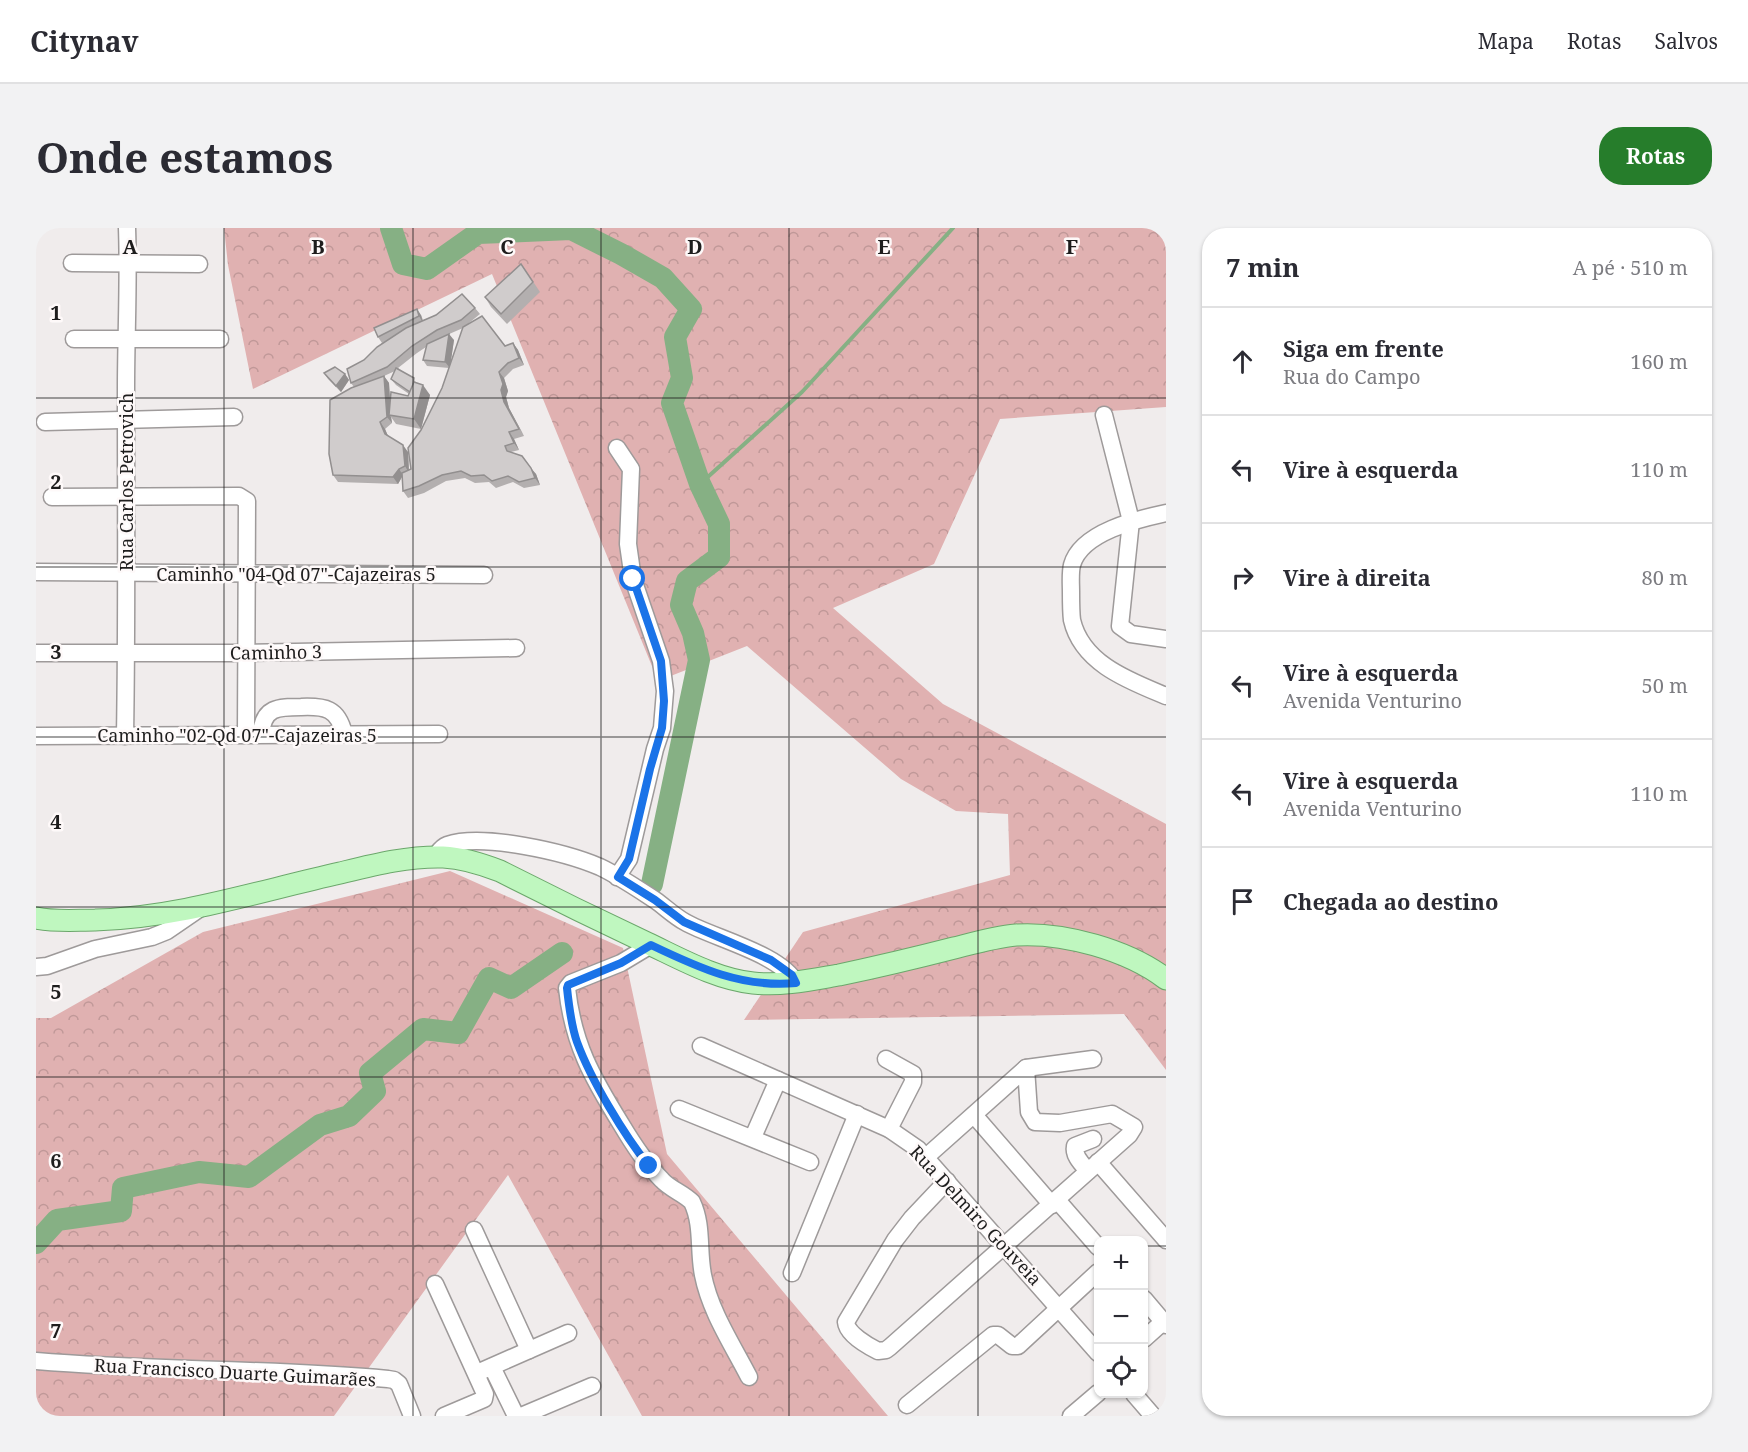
<!DOCTYPE html>
<html lang="pt">
<meta charset="utf-8">
<style>
body{margin:0;font-family:"Noto Serif",serif;background:#f2f2f3;color:#2b2b33}
.controls{position:absolute;right:18px;bottom:18px;display:grid;overflow:hidden;border-radius:12px;box-shadow:0 2px 4px #0004}
.controls button{width:54px;height:54px;display:grid;place-items:center;padding:0;border:0;border-bottom:2px solid #e1e1e2;background:#fff;color:#2b2b33;font:30px sans-serif}
.stop{position:absolute;width:18px;height:18px;margin:-14px;border:4px solid #1a73e8;border-radius:50%;background:#fff}
.stop.end{background:#1a73e8;border-color:#fff;box-shadow:0 2px 6px #0008}
.list{margin:0;padding:0;list-style:none}
h2{display:flex;justify-content:space-between;align-items:center;height:78px;margin:0;padding:0 24px;font-size:26px}
h2 small{font-size:20px;font-weight:400;color:#7c7c81}
.list li{display:grid;grid-template-columns:39px 1fr auto;gap:18px;align-items:center;box-sizing:border-box;height:108px;padding:0 24px;border-top:2px solid #e1e1e2}
.list b{display:block;font-size:22px;white-space:nowrap}
.list p{margin:0;font-size:20px;white-space:nowrap;color:#7c7c81}
.list em{font-size:20px;font-style:normal;color:#7c7c81}
.icon{flex:none;width:33px;height:33px;fill:none;stroke:currentColor;stroke-width:2;stroke-linecap:round;stroke-linejoin:round}
.map{position:relative;flex:none;width:1130px;height:1188px;overflow:hidden;border-radius:24px}
header{display:flex;align-items:center;gap:36px;box-sizing:border-box;height:84px;padding:0 30px;background:#fff;border-bottom:2px solid #e1e1e2}
header strong{font-size:28px}
nav{display:flex;gap:33px;margin-inline-start:auto;font-size:21px}
.intro{display:flex;align-items:center;justify-content:space-between;box-sizing:border-box;height:144px;padding:0 36px}
h1{margin:0;font-size:42px}
.button{padding:15px 27px;border-radius:24px;background:#267d2b;color:#fff;font-size:21px;font-weight:700}
main{display:flex;gap:36px;padding:0 36px}
aside{flex:1;background:#fff;border-radius:24px;box-shadow:0 2px 4px #0004}
.map>svg:first-child{display:block}
.forest{fill:url(#forest-crowns)}
.lines{fill:none;stroke-linecap:round;stroke-linejoin:round}
.stream{stroke:#86b084;stroke-width:4}
.river{stroke:#86b084;stroke-width:22}
.minor-casing{stroke:#9e9a9a;stroke-width:19}
.major-casing{stroke:#6ba76b;stroke-width:23}
.minor{stroke:#fff;stroke-width:16}
.major{stroke:#bff7bf;stroke-width:21}
.wall{fill:#b3afaf;fill-rule:evenodd}
.shaded-wall{fill:#928f8f}
.building{fill:#d0cccc;stroke:#928f8f;stroke-width:1.5}
.route{stroke:#1a73e8;stroke-width:8}
.grid{fill:none;stroke:#1e1d1d;stroke-width:1.5;stroke-opacity:0.55}
.labels{text-anchor:middle;dominant-baseline:central;stroke-width:5;stroke-linejoin:round;paint-order:stroke}
.street-label{font-size:18px;fill:#1e1d1d;stroke:#fef9f9}
.grid-label{font-size:20px;text-anchor:middle;font-weight:bold;fill:#1e1d1d;stroke:#fef9f9;stroke-width:5;stroke-linejoin:round;paint-order:stroke}
</style>
<header>
<strong>Citynav</strong>
<nav><a>Mapa</a><a>Rotas</a><a>Salvos</a></nav>
</header>
<div class="intro"><h1>Onde estamos</h1><a class="button">Rotas</a></div>
<main>
<div class="map">
<svg width="1130" height="1188" viewBox="0 0 1130 1188">
<defs>
<pattern id="forest-crowns" width="20" height="18" patternUnits="userSpaceOnUse" patternTransform="scale(1.5)"><rect width="20" height="18" fill="#e0b1b1"/><path d="M2 6a3 3 0 1 1 6 0M12 15a3 3 0 1 1 6 0" fill="none" stroke="#c09898"/></pattern>
</defs>
<rect width="100%" height="100%" fill="#f0ecec"/>
<g class="forest">
<path d="M188,0H1130V179L964,191L898,336L797,380L907,476L1130,596V842L1088,786L708,792L767,704L974,647L972,586L920,583L865,551L711,418L622,453L456,46L217,161L192,37Z"/>
<path d="M414,643L587,720L631,926L852,1188H606L472,947L298,1188H0V790H15L167,704Z"/>
</g>
<g class="lines">
<path class="stream" d="M664,256L766,164L917,0"/>
<g class="river">
<path d="M355,0L367,36L391,41L442,5L535,1L585,26L627,50L655,81L639,109L646,150L636,175L664,256L683,296V329L651,353L645,377L657,405L663,432L616,656"/>
<path d="M0,1015L21,992L85,983L87,960L163,944L213,949L284,897L313,888L339,863L334,845L387,801L422,805L453,750L475,760L526,725"/>
</g>
<g class="minor-casing">
<g id="minor">
<path d="M36,35L163,36"/>
<path d="M38,111H184"/>
<path d="M1068,187L1095,293L1084,398L1095,406L1130,411"/>
<path d="M9,194L198,189"/>
<path d="M581,220L595,241L592,316L597,351L625,433L629,463L626,500L619,521L593,631L581,649"/>
<path d="M16,269L203,268L211,273L210,506"/>
<path d="M1130,285C1102,291 1045,304 1036,337C1034,345 1035,356 1035,364C1035,373 1035,384 1036,392C1046,436 1094,453 1130,468"/>
<path d="M0,344L448,347"/>
<path d="M0,425H211L480,420"/>
<path d="M225,506C227,479 242,479 265,479C289,478 302,480 308,506"/>
<path d="M0,508L403,506"/>
<path d="M89,508C91,392 90,276 90,160C90,107 93,53 91,0"/>
<path d="M398,630C402,625 405,619 411,617C447,605 529,624 564,639C583,648 602,661 619,672C629,679 638,688 649,694C677,710 745,726 760,755"/>
<path d="M615,717L585,735L535,755L531,760C537,816 556,849 585,896C597,916 609,935 626,952C634,961 647,965 656,974C667,997 662,1022 667,1047C674,1083 696,1116 713,1149"/>
<path d="M0,739L11,738L59,721L116,709L131,703L166,679"/>
<path d="M665,818L853,901L882,921L1062,1125"/>
<path d="M850,831L877,846V854L853,901"/>
<path d="M990,840L1057,831"/>
<path d="M643,881L774,934"/>
<path d="M938,887L1016,977"/>
<path d="M717,909L742,852"/>
<path d="M890,929L990,840L993,884L999,894L1024,895L1076,886L1098,899L1093,907L854,1119L850,1122L842,1123C832,1118 811,1106 810,1094L859,1012L876,990L911,953"/>
<path d="M1062,934L1130,1012"/>
<path d="M1052,943C1046,936 1037,928 1039,918L1057,911"/>
<path d="M1021,972L1062,1019"/>
<path d="M438,1002L493,1122"/>
<path d="M756,1045L821,886"/>
<path d="M399,1056L449,1166L448,1171L408,1188"/>
<path d="M1108,1071L1130,1097"/>
<path d="M1108,1111L1127,1094"/>
<path d="M0,1133C117,1143 235,1140 352,1151L358,1152L363,1156L376,1188"/>
<path d="M456,1139L480,1188"/>
<path d="M441,1145L532,1105"/>
<path d="M1098,1166L1117,1188"/>
<path d="M871,1177L957,1107H962L976,1118H982L1062,1044"/>
<path d="M485,1188L556,1158"/>
<path d="M1035,1188L1062,1165"/>
</g>
</g>
<g class="major-casing">
<path id="major" d="M0,690C19,694 40,692 59,692C142,690 223,663 304,645C337,637 372,628 407,629C427,630 446,636 464,643C513,668 562,692 611,715C645,731 680,751 717,755C747,758 774,752 803,747C841,739 879,730 918,720C938,715 959,709 980,707C1028,704 1092,722 1130,751"/>
</g>
<use href="#minor" class="minor"/>
<use href="#major" class="major"/>
</g>
<g class="wall">
<path d="M492,46L504,64L471,96L455,79L449,69Z"/>
<path d="M439,80L444,86L433,95L469,118L477,115L482,122L488,137L477,141L468,150L472,163L470,169L473,180L488,208L478,211L483,222L475,224L500,246L504,257L488,260L477,254L460,260L453,254L439,255L429,250L410,253L388,265L372,270L367,263L366,249L362,256L302,254L297,247L318,159L315,155L328,132L346,115L342,109L385,87L387,92ZM427,100L414,136L418,112L404,110ZM390,119L387,132L391,138L413,140L406,160L385,202L375,241L373,242L372,224L352,208L349,201L356,195L355,189L360,196L385,201L394,167L381,155L362,140L381,125ZM359,143L355,151L360,157L373,166L372,168L354,176L353,155L348,148Z"/>
<path d="M288,145L309,146L313,152L305,164L292,151Z"/>
</g>
<g class="shaded-wall">
<path d="M381,81L385,87L387,95L383,88Z"/>
<path d="M413,106L418,112L414,140L409,134Z"/>
<path d="M477,115L482,122L488,137L483,130Z"/>
<path d="M463,144L468,150L472,163L470,169L473,180L488,208L468,174L465,162Z"/>
<path d="M309,146L313,152L305,164L300,158Z"/>
<path d="M348,148L353,155L355,187H353L355,189L356,195L351,189Z"/>
<path d="M387,157L394,167L385,201L378,191Z"/>
<path d="M344,194L349,201L354,213L349,206Z"/>
<path d="M473,204L478,211L483,222L478,215Z"/>
<path d="M367,217L372,224L373,245L369,238Z"/>
<path d="M495,240L500,246L504,257L499,250Z"/>
<path d="M363,241L367,247L362,256L357,249Z"/>
</g>
<g class="building">
<path d="M485,36L497,54L465,86L449,69Z"/>
<path d="M426,66L439,80L425,92L401,102L376,118L351,139L315,155L311,141L328,132L341,119L370,100L400,87Z"/>
<path d="M381,81L383,88L342,109L338,100Z"/>
<path d="M446,88L469,118L477,115L483,130L472,135L463,144L467,156L465,162L468,174L483,201L473,204L478,215L469,218L471,223L486,228L495,240L499,250L483,254L472,248L456,253L448,247L435,248L425,243L406,247L383,258L367,263L366,245L375,241L372,220L385,202L406,160L427,99Z"/>
<path d="M413,106L409,134L387,132L391,116Z"/>
<path d="M299,139L309,146L300,158L288,145Z"/>
<path d="M360,140L378,150L377,158L374,164L355,151Z"/>
<path d="M348,148L351,189L344,194L349,206L367,217L369,238L363,241L357,249L297,247L293,226L294,172L315,160Z"/>
<path d="M378,154L387,157L378,191L353,187L355,164L372,168Z"/>
</g>
<g class="lines">
<path class="route" d="M597,351L625,433L628,473L626,500L614,541L593,631L582,649L619,672L648,694L735,732L756,747L760,755C706,760 663,740 615,717L585,735L532,757L531,760C533,779 535,797 541,814C555,852 588,907 613,938"/>
</g>
<path class="grid" d="M188,0V1188M377,0V1188M565,0V1188M753,0V1188M942,0V1188M0,170H1130M0,339H1130M0,509H1130M0,679H1130M0,849H1130M0,1018H1062M1108,1018H1130"/>
<g class="labels">
<g class="street-label">
<text transform="translate(90 254) rotate(-90)">Rua Carlos Petrovich</text>
<text x="260" y="346">Caminho "04-Qd 07"-Cajazeiras 5</text>
<text transform="translate(240 424) rotate(-1)">Caminho 3</text>
<text x="201" y="507">Caminho "02-Qd 07"-Cajazeiras 5</text>
<text transform="translate(940 987) rotate(47)">Rua Delmiro Gouveia</text>
<text transform="translate(199 1144) rotate(3)">Rua Francisco Duarte Guimarães</text>
</g>
</g>
<g class="grid-label">
<text x="94" y="26">A</text>
<text x="282" y="26">B</text>
<text x="471" y="26">C</text>
<text x="659" y="26">D</text>
<text x="848" y="26">E</text>
<text x="1036" y="26">F</text>
<text x="20" y="92">1</text>
<text x="20" y="261">2</text>
<text x="20" y="431">3</text>
<text x="20" y="601">4</text>
<text x="20" y="771">5</text>
<text x="20" y="940">6</text>
<text x="20" y="1110">7</text>
</g>
</svg>
<div class="controls">
<button>+</button>
<button>−</button>
<button><svg class="icon" aria-label="locate" viewBox="0 0 24 24"><circle cx="12" cy="12" r="6"/><path d="M12 2v4M12 18v4M2 12h4M18 12h4"/></svg></button>
</div>
<div class="stop" style="left:597px;top:351px"></div>
<div class="stop end" style="left:613px;top:938px"></div>
</div>
<aside>
<h2>7 min<small>A pé · 510 m</small></h2>
<ul class="list">
<li><svg class="icon" aria-label="ahead" viewBox="0 0 24 24"><path d="M12 20V5M6 11l6-6 6 6"/></svg><div><b>Siga em frente</b><p>Rua do Campo</p></div><em>160 m</em></li>
<li><svg class="icon" aria-label="left" viewBox="0 0 24 24"><path d="M17 20v-9H6M10 6l-5 5 5 5"/></svg><div><b>Vire à esquerda</b></div><em>110 m</em></li>
<li><svg class="icon" aria-label="right" viewBox="0 0 24 24"><path d="M7 20v-9h11M14 6l5 5-5 5"/></svg><div><b>Vire à direita</b></div><em>80 m</em></li>
<li><svg class="icon" aria-label="left" viewBox="0 0 24 24"><path d="M17 20v-9H6M10 6l-5 5 5 5"/></svg><div><b>Vire à esquerda</b><p>Avenida Venturino</p></div><em>50 m</em></li>
<li><svg class="icon" aria-label="left" viewBox="0 0 24 24"><path d="M17 20v-9H6M10 6l-5 5 5 5"/></svg><div><b>Vire à esquerda</b><p>Avenida Venturino</p></div><em>110 m</em></li>
<li><svg class="icon" aria-label="arrive" viewBox="0 0 24 24"><path d="M6 21V4h12l-3 4 3 4H6"/></svg><div><b>Chegada ao destino</b></div></li>
</ul>
</aside>
</main>
